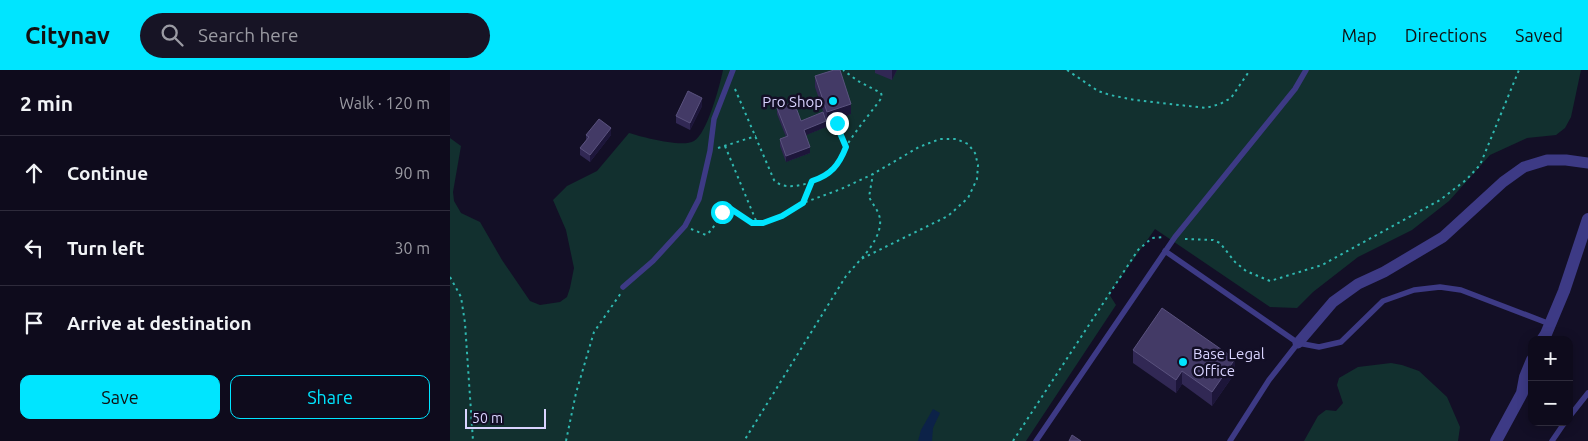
<!DOCTYPE html>
<meta charset="utf-8">
<style>
body{margin:0;font-family:Ubuntu,sans-serif;background:#171425;color:#f1f3f6}
.controls{position:absolute;right:15px;bottom:15px;display:grid;overflow:hidden;border-radius:10px;box-shadow:0 2px 12px #0003}
.controls button{width:45px;height:45px;display:grid;place-items:center;padding:0;border:0;border-bottom:1px solid #2e2b3b;background:#0e0b1c;color:#f1f3f6;font:25px sans-serif}
.scale{position:absolute;left:15px;bottom:12px;width:81px;box-sizing:border-box;padding-left:5px;border:2px solid #d9d4ff;border-top:0;font-size:14px;line-height:18px;white-space:nowrap;color:#d9d4ff;-webkit-text-stroke:4px #130f26;paint-order:stroke}
.stop{position:absolute;width:15px;height:15px;margin:-11px;border:4px solid #00e5ff;border-radius:50%;background:#fff}
.stop.end{background:#00e5ff;border-color:#fff;box-shadow:0 1px 5px #0008}
.list{margin:0;padding:0;list-style:none}
h2{display:flex;justify-content:space-between;align-items:center;height:65px;margin:0;padding:0 20px;font-size:21px}
h2 small{font-size:16px;font-weight:400;color:#9b9ba3}
.list li{display:grid;grid-template-columns:32px 1fr auto;gap:15px;align-items:center;box-sizing:border-box;height:75px;padding:0 20px;border-top:1px solid #2e2b3b}
.list b{display:block;font-size:19px;white-space:nowrap}
.list em{font-size:16px;font-style:normal;color:#9b9ba3}
.actions{display:flex;gap:10px;padding:15px 20px}
.actions a{flex:1;padding:11px 0;border:1px solid #00e5ff;border-radius:10px;text-align:center;font-size:18px;color:#00e5ff}
.actions .main{background:#00e5ff;color:#111}
.icon{flex:none;width:28px;height:28px;fill:none;stroke:currentColor;stroke-width:2;stroke-linecap:round;stroke-linejoin:round}
.map{position:relative;flex:none;width:1138px;height:371px;overflow:hidden}
header{display:flex;align-items:center;gap:30px;box-sizing:border-box;height:70px;padding:0 25px;background:#00e5ff;color:#111}
header strong{font-size:24px}
nav{display:flex;gap:28px;margin-inline-start:auto;font-size:18px}
.search{width:350px;height:45px;background:#171425;display:flex;align-items:center;gap:12px;box-sizing:border-box;padding:0 18px;border-radius:28px;color:#9b9ba3;font-size:19px}
main{display:flex}
aside{flex:1;background:#0e0b1c}
.map>svg:first-child{display:block}
.green{fill:#12302f}
.water{fill:#0c2248}
.lines{fill:none;stroke-linecap:round;stroke-linejoin:round}
.path{stroke:#2fb8b0;stroke-width:2;stroke-dasharray:2.5 4;stroke-linecap:butt}
.service{stroke:#3d3a85;stroke-width:5.5}
.minor{stroke:#3d3a85;stroke-width:11}
.tertiary{stroke:#3d3a85;stroke-width:12}
.wall{fill:#312854}
.shaded-wall{fill:#1d163a}
.building{fill:#433a66;stroke:#5a527e}
.route{stroke:#00e5ff;stroke-width:6}
.poi-dot{fill:#00e5ff;stroke:#130f26;stroke-width:2}
.labels{text-anchor:middle;dominant-baseline:central;stroke-width:5;stroke-linejoin:round;paint-order:stroke}
.poi-label{font-size:15px;fill:#d9d4ff;stroke:#130f26;text-anchor:end}
</style>
<header>
<strong>Citynav</strong>
<div class="search"><svg class="icon" aria-label="search" viewBox="0 0 24 24"><circle cx="10" cy="10" r="6"/><path d="M15 15l6 6"/></svg>Search here</div>
<nav><a>Map</a><a>Directions</a><a>Saved</a></nav>
</header>
<main>
<aside>
<h2>2 min<small>Walk · 120 m</small></h2>
<ul class="list">
<li><svg class="icon" aria-label="ahead" viewBox="0 0 24 24"><path d="M12 20V5M6 11l6-6 6 6"/></svg><div><b>Continue</b></div><em>90 m</em></li>
<li><svg class="icon" aria-label="left" viewBox="0 0 24 24"><path d="M17 20v-9H6M10 6l-5 5 5 5"/></svg><div><b>Turn left</b></div><em>30 m</em></li>
<li><svg class="icon" aria-label="arrive" viewBox="0 0 24 24"><path d="M6 21V4h12l-3 4 3 4H6"/></svg><div><b>Arrive at destination</b></div></li>
</ul>
<div class="actions"><a class="main">Save</a><a>Share</a></div>
</aside>
<div class="map">
<svg width="1138" height="371" viewBox="0 0 1138 371">
<rect width="100%" height="100%" fill="#130f26"/>
<g class="green">
<path d="M273,0H1131L1121,47L1115,58L1106,65L1077,68L1040,85L999,131L962,160L908,187L863,222L847,238L820,237L705,159L659,224L666,235L576,371H0V68L11,76L3,122L4,131L11,143L30,152L52,190L80,231L90,235L110,232L117,227L120,218L124,198L116,160L103,130L117,116L147,101L179,63C192,67 232,78 244,71C257,64 270,15 273,0Z"/>
<path d="M941,293L952,295L969,301L997,327L1010,357L1008,371H854L868,346L876,340L886,341L893,333L887,315L889,308L908,297Z"/>
</g>
<path class="water" d="M483,339L490,343L483,358L482,371H468L471,360Z"/>
<g class="lines">
<g class="path">
<path d="M617,0L648,21L660,25L685,30L756,38L770,34L781,28L800,0"/>
<path d="M285,19L324,110C336,124 369,111 382,102C390,95 392,84 397,75C407,59 419,45 430,30L432,27L431,23L408,11L393,0"/>
<circle cx="389" cy="58" r="5.5"/>
<path d="M390,63L396,77"/>
<path d="M275,76L307,153"/>
<path d="M268,78L306,66"/>
<path d="M353,132L362,111"/>
<path d="M241,159L256,165C268,156 265,145 281,139L302,153H313L332,146L353,133L391,119L423,104L469,77L490,69H506L518,74L525,83L528,95L527,109L518,128L498,146L411,189L396,206L294,371"/>
<path d="M735,169L763,170L770,173L785,192L796,201L820,211L872,195L990,130L1016,110L1030,95L1069,0"/>
<path d="M412,188C422,177 434,159 429,145C427,139 422,133 419,127L423,104"/>
<path d="M0,207L11,227L15,253L23,371"/>
<path d="M116,371L126,323L144,262L171,223"/>
<path d="M563,371L688,180L702,168L715,167"/>
</g>
<g class="service">
<path d="M715,181L848,273L869,277L891,272L933,231L964,220L990,217L1011,220L1100,254"/>
<path d="M173,217L203,191L235,156L249,129L260,81L264,49L283,0"/>
<path d="M1119,347L1138,323"/>
<path d="M586,371L725,167L845,19L856,0"/>
<path d="M780,371L819,310L848,273"/>
<path d="M1102,371L1115,352"/>
</g>
<path class="minor" d="M848,273L883,232L908,214L934,202L993,167L1053,112L1074,97L1097,90H1116L1138,93"/>
<g class="tertiary">
<path d="M1092,270L1096,264L1114,221L1138,149"/>
<path d="M1046,371L1072,323L1075,307L1082,290"/>
</g>
</g>
<g class="wall">
<path d="M425,0H447L442,10L425,3Z"/>
<path d="M365,6L401,44L377,53L365,17Z"/>
<path d="M252,36L240,60L226,53V46Z"/>
<path d="M327,38L351,51L376,57L356,65L360,83L336,92L330,76V69L336,67L327,44Z"/>
<path d="M136,65H161L140,92L130,85V78L136,70Z"/>
<path d="M683,280L785,303L762,336L732,314L726,323L683,293Z"/>
</g>
<g class="shaded-wall">
<path d="M442,0H447L442,10Z"/>
<path d="M252,28V36L240,60V53Z"/>
<path d="M401,34V44L377,53V42Z"/>
<path d="M376,51V57L354,66V60Z"/>
<path d="M161,58V65L140,92V85Z"/>
<path d="M360,77V83L336,92V86Z"/>
<path d="M785,289V303L762,336V322Z"/>
<path d="M732,301V314L726,323V310Z"/>
</g>
<g class="building">
<path d="M384,0H390L401,34L377,42L365,6Z"/>
<path d="M238,21L252,28L240,53L226,46Z"/>
<path d="M344,32L351,51L373,42L376,51L354,60L360,77L336,86L330,69L338,66L327,38Z"/>
<path d="M149,49L161,58L140,85L130,78L139,67L136,65Z"/>
<path d="M712,238L785,289L762,322L732,301L726,310L683,280Z"/>
<path d="M622,365L631,371H619Z"/>
</g>
<g class="lines">
<path class="route" d="M272,142L281,139L302,153H313L332,146L353,133L362,111C381,105 389,95 396,77L390,63L384,60V57L387,53"/>
</g>
<g class="poi-dot">
<circle cx="383" cy="31" r="5"/>
<circle cx="733" cy="292" r="5"/>
</g>
<g class="labels">
<g class="poi-label">
<text x="373" y="31">Pro Shop</text>
<text x="743" y="283" text-anchor="start">Base Legal<tspan x="743" dy="17">Office</tspan></text>
</g>
</g>
</svg>
<div class="controls">
<button>+</button>
<button>−</button>
</div>
<div class="scale">50 m</div>
<div class="stop" style="left:272px;top:142px"></div>
<div class="stop end" style="left:387px;top:53px"></div>
</div>
</main>
